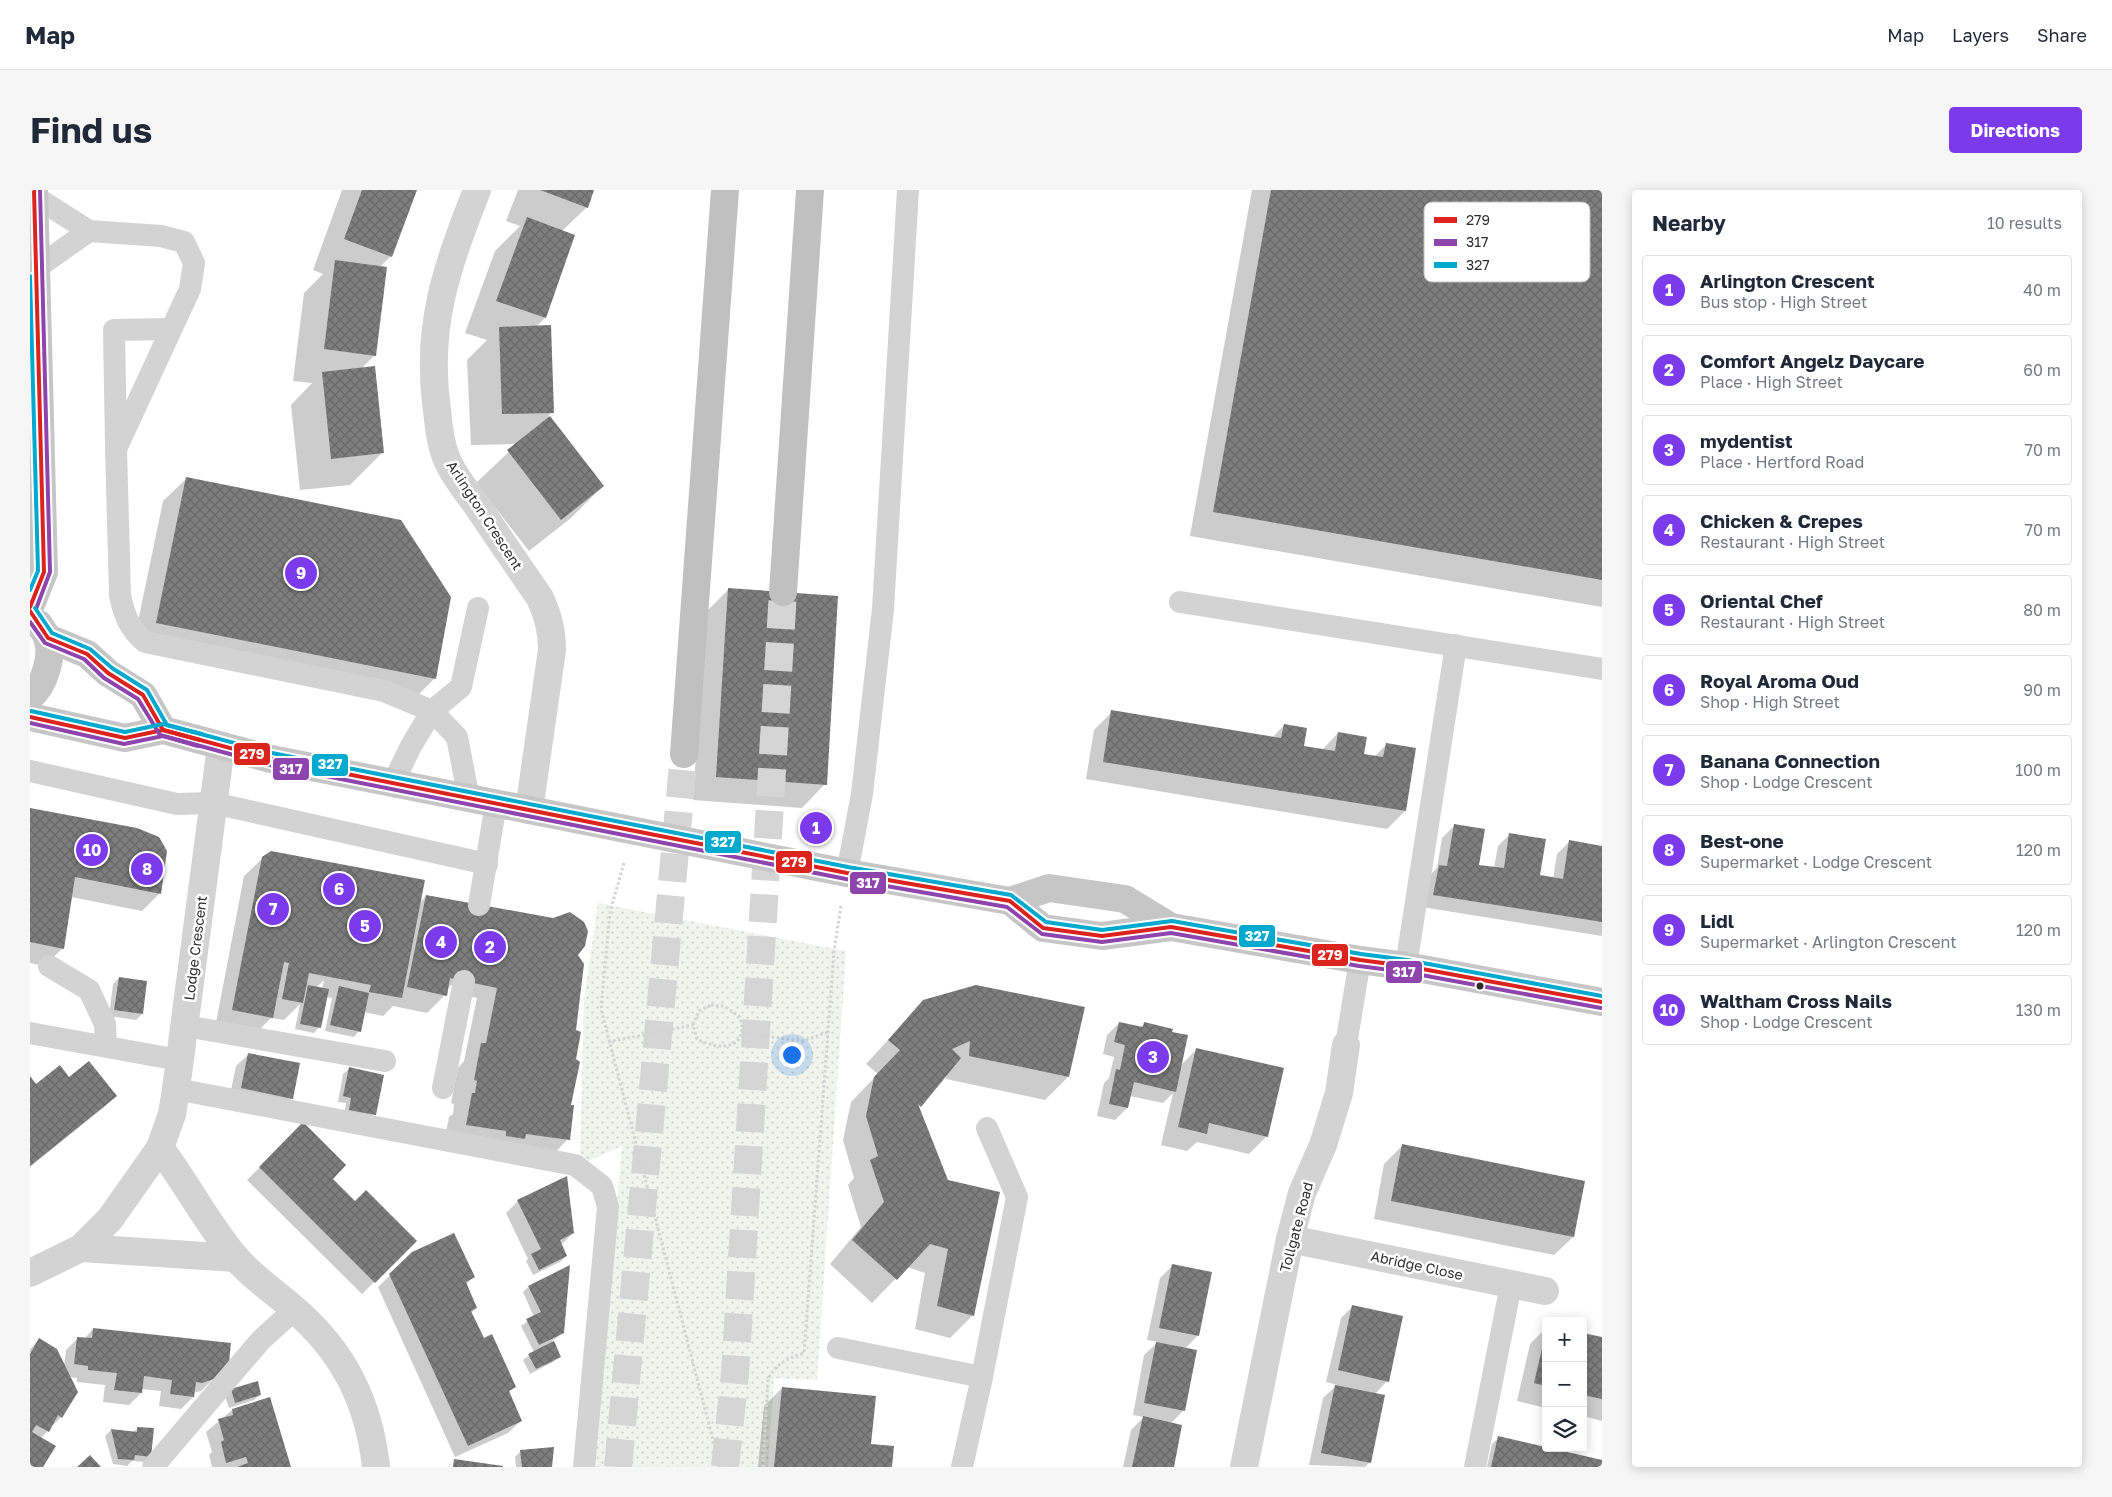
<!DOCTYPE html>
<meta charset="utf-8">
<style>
body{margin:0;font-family:"Golos Text",sans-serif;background:#f6f6f7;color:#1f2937}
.controls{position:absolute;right:15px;bottom:15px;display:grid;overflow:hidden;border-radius:5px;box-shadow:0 2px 12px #0003}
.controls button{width:45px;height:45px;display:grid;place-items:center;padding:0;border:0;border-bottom:1px solid #e0e1e3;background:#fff;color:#1f2937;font:25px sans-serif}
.you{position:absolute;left:761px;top:864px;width:18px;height:18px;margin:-12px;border:4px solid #fff;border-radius:50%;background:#1a73e8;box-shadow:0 0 0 8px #1a73e833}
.badge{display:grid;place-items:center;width:32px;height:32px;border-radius:50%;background:#7c3aed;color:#fff;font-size:16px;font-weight:700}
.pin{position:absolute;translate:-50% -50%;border:2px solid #fff;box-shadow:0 1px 5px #0006}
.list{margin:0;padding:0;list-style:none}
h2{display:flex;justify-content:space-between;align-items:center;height:65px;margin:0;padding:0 20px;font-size:21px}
h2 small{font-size:16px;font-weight:400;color:#747a83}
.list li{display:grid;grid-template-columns:32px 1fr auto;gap:15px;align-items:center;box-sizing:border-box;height:70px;margin:0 10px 10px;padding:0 10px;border:1px solid #e0e1e3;border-radius:5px}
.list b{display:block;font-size:19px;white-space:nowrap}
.list p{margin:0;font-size:16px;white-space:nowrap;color:#747a83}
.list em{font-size:16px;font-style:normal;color:#747a83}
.icon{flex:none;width:28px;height:28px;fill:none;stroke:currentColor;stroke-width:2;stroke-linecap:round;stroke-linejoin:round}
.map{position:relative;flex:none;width:1572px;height:1277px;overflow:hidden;border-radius:5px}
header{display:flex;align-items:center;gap:30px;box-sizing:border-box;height:70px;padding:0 25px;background:#fff;border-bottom:1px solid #e0e1e3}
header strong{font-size:24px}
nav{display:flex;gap:28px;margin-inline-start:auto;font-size:18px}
.intro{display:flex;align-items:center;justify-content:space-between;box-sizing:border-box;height:120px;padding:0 30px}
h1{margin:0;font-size:35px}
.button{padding:12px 22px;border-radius:5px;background:#7c3aed;color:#fff;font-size:18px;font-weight:700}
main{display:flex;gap:30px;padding:0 30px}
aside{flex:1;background:#fff;border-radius:5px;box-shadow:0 2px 12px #0003}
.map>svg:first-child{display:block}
.park{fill:url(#park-dots)}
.shadow{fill:#0003;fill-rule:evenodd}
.building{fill:url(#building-cross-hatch)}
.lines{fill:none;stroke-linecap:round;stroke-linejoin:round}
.highway-tunnel{stroke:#d5d5d5;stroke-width:28;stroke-dasharray:28 14;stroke-linecap:butt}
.path{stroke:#d3d3d3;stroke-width:3;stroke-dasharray:2.5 2.5;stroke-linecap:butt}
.lane{stroke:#d3d3d3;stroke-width:22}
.street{stroke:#d3d3d3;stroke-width:28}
.primary{stroke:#c6c6c6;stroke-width:28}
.highway{stroke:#c0c0c0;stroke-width:28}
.bus-1-casing{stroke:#fff;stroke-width:8}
.bus-2-casing{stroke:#fff;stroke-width:8}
.bus-3-casing{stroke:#fff;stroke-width:8}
.bus-1{stroke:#dc241f;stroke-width:4}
.bus-2{stroke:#8e44ad;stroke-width:4}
.bus-3{stroke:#00a9ce;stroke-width:4}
.bus-dot{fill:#2e2e2e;stroke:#fff;stroke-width:2}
.labels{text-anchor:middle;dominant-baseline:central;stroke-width:5;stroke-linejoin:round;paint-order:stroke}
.street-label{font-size:14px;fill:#2e2e2e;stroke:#fff}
.key{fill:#fff;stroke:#c0c0c0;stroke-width:1}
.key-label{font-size:14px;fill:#2e2e2e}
.line-badge{stroke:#fff;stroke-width:2}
.badge-label{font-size:14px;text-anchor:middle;font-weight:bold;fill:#fff}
</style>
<header>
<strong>Map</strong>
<nav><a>Map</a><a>Layers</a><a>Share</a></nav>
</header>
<div class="intro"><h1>Find us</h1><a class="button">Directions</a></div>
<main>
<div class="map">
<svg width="1572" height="1277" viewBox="0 0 1572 1277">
<defs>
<pattern id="park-dots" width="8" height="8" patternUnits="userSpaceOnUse" patternTransform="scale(1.25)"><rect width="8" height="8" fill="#f0f4ec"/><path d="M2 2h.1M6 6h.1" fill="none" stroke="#ced2cb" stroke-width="1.8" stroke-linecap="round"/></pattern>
<pattern id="building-cross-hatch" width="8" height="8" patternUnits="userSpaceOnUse" patternTransform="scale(1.25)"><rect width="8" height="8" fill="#7e7e7e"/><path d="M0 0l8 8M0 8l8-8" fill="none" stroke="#686868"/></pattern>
</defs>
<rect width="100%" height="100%" fill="#fff"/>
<path class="park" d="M568,713L816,761L787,1190L744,1188L738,1277H564L592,956L550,975L554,810Z"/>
<g class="shadow">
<path d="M312,0H386L361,66L350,77L345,165L331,179L352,263L320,295L270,300L261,215L282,193L263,191L274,103L293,84L283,80Z"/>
<path d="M488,0H563L557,17L532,41L544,46L515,128L506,137L523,222L518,226L573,296L541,328L499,361L446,293L487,254L441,255L437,170L457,150L435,143L465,61L490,36L476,31Z"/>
<path d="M1222,0H1572V417L1160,346Z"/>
<path d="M157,288L405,488L382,511L103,456L133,311Z"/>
<path d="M698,400L795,594L772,618L663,610L675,423Z"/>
<path d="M1082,522L1242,548L1254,535L1272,557L1292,560L1308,543L1332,565L1344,567L1356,555L1375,621L1357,639L1056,589L1064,540Z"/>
<path d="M0,620L130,703L112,721L41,707L33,758L14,776L0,773Z"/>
<path d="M1424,636L1448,676L1464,678L1468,656L1480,644L1509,686L1523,689L1527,664L1539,652L1572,657V746L1392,717L1397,688L1407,678L1412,648Z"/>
<path d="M233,668L390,713L396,706L547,765L538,949L515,973L413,958L419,927L423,924L424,914L421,913L428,878L434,871L447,808L426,804L428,796L421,795L416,801L415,805L397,823L363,816L353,826L333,822L329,841L324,847L295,841L302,808L296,807L289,837L284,843L265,839L270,814L254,830L241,828L224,845L185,838L214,686ZM294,790L292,799L286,798Z"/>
<path d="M89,788L112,824L106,830L79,826L83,794Z"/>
<path d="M894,811L1038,887L1015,910L916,889V884L888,918L943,1125L920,1148L885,1139L895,1083L877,1077L842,1113L800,1074L831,1037L818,995L824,988L813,950L821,912L848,884L836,874Z"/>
<path d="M1089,833L1110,838L1114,834L1150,876L1167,859L1237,946L1219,964L1167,952L1157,961L1131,955L1143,903L1133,913L1100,906L1097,918L1085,930L1067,926L1074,893L1079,888L1084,867L1073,864L1077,845Z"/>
<path d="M219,864L262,908L250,920L199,910L206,876Z"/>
<path d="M319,879L344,924L339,930L314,925L316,913L308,912L313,884Z"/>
<path d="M0,888L6,896L39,889L85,906L73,918L0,977Z"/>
<path d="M273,934L302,989L325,1012L385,1051L332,1104L217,990Z"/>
<path d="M1372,956L1543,1047L1524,1065L1344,1029L1354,974Z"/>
<path d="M488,1011L543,1043L531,1055L536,1066L530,1072L503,1085L496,1071L498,1069L476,1023Z"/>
<path d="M383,1063L443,1087L436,1095L446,1118L441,1123L453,1150L484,1197L478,1203L491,1231L478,1243L425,1267L348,1097Z"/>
<path d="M1142,1076L1168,1145L1155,1159L1153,1221L1140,1234L1142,1277H1093L1101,1240L1114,1227L1103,1225L1114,1165L1128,1152L1117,1150L1130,1088Z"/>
<path d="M498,1097L533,1143L522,1151L529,1167L523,1172L500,1184L493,1170L504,1162L491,1136L504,1127L493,1102Z"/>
<path d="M1323,1116L1357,1191L1345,1204L1353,1206L1339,1273L1335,1277L1279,1275L1293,1208L1307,1195L1296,1192L1311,1128Z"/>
<path d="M1516,1138V1218L1487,1211L1500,1154Z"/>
<path d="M63,1139L183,1189L171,1201L163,1203V1207L151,1219L129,1216L131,1201L111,1199V1203L99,1215L73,1212L75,1195L47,1192V1188L39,1187L31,1227L10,1249L0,1277V1159L9,1150L34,1176L36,1160L48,1148L54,1149Z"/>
<path d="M1553,1144L1572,1148V1231L1553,1226Z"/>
<path d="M752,1198L840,1255L860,1277H728L734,1216Z"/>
<path d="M201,1200L230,1204L224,1210L199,1218L195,1206Z"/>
<path d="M202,1220L259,1277H182L179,1265L182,1262L176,1242Z"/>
<path d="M108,1238L120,1267L114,1272L102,1271L97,1276L83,1274L75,1246L81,1240L103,1242Z"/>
<path d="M1468,1248L1572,1271V1277H1457L1462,1254Z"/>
<path d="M491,1261L521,1277H486L485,1267Z"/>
</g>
<g class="building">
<path d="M332,0H387L362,67L314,49Z"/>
<path d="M510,0H564L558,18Z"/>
<path d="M1241,0H1572V390L1183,322Z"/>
<path d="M497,27L545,45L516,128L466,111Z"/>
<path d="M305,70L357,77L346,166L294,159Z"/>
<path d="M521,135L524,223L472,224L469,137Z"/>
<path d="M345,176L354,263L301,269L292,182Z"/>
<path d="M520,226L574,296L531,330L477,260Z"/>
<path d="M156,287L371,330L421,407L406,489L126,433Z"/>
<path d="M698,398L808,406L797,595L686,587Z"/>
<path d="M1081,520L1251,548L1254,534L1277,538L1274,556L1305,561L1308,542L1337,547L1334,564L1353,567L1356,553L1386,558L1376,621L1073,572Z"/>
<path d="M0,618L107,638L129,647L137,661L131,704L45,687L34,759L0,752Z"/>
<path d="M1424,634L1455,639L1449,675L1474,678L1479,643L1516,649L1510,685L1533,689L1539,650L1572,656V732L1403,705L1409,675L1417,676Z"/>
<path d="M241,661L395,690L372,808L339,802L341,795L279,783L273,813L252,809L259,773L254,772L243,828L202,820L232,667Z"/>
<path d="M396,705L523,728L540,722L554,732L558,741L555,756L548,765L554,774L546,840L551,842L546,869L550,872L541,915H544L540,950L496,944L495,949L476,946V941L436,935L442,903H445L447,891L444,890L451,853H456L467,798L420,788L417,806L377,797Z"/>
<path d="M89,787L117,791L113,824L84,820Z"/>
<path d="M278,795L299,799L291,838L270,834Z"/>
<path d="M946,795L1055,817L1039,887L939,866L940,851L922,859L931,868L891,917L888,914L918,990L970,1002L944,1126L907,1116L918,1059L900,1054L867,1090L822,1050L854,1012L840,970L848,966L836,926L844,887L870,860L858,850L893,810Z"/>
<path d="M309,796L339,803L331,842L300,835Z"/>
<path d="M1089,832L1113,837L1114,832L1143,839L1142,842L1158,845L1146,902L1104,892L1098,918L1079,914L1086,879L1090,880L1095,855L1084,852Z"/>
<path d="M1166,858L1254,878L1238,947L1179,933L1177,944L1148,937Z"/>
<path d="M218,863L270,873L263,909L211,898Z"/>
<path d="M59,871L87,906L0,976V886L6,894L30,875L39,887Z"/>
<path d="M319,877L354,885L346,925L319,920L321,908L313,906Z"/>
<path d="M273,932L316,975L303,989L325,1011L336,1000L387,1051L345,1093L229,977Z"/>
<path d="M1372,954L1555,991L1544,1047L1361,1011Z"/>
<path d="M537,986L544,1043L530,1050L537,1066L509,1080L501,1064L511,1059L487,1010Z"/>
<path d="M424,1043L445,1087L436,1092L447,1118L441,1121L454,1148L462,1144L486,1197L479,1201L492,1231L438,1256L359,1084L382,1062Z"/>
<path d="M1142,1074L1182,1082L1169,1146L1129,1138Z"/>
<path d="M540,1075L534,1143L509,1155L496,1129L511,1122L498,1096Z"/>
<path d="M1322,1115L1373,1126L1359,1192L1308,1180Z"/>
<path d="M63,1138L201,1153L199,1173L184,1189L172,1193L166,1192L164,1207L140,1204L142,1190L114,1186L112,1203L84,1200L87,1183L58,1180V1176L44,1174L47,1147L62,1148Z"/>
<path d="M1553,1143L1572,1147V1209L1553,1205Z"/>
<path d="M1515,1146H1516V1196L1504,1193Z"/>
<path d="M9,1148L27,1159L48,1202L32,1228L28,1225L19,1242L6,1235L2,1242L26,1256L13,1277H0V1164Z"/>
<path d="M524,1151L531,1167L506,1179L498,1164Z"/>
<path d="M1126,1152L1167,1160L1155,1221L1114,1213Z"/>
<path d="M228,1191L231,1205L205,1213L201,1199Z"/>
<path d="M1305,1195L1355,1205L1341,1273L1291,1263Z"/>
<path d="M752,1197L846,1206L841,1254L864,1256L862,1277H744Z"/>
<path d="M240,1207L261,1277H207L218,1273L216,1267L196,1273L191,1252L194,1250L188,1229L203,1225L202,1219Z"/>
<path d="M1113,1226L1152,1235L1144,1277H1102Z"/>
<path d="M107,1237L124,1238L121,1267L105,1265L104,1270L88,1269L81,1239L107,1242Z"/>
<path d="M1468,1246L1572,1270V1277H1461Z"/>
<path d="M524,1257L522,1277H492L490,1260Z"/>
<path d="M60,1265L71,1277H47Z"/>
<path d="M424,1269L473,1276V1277H423Z"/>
</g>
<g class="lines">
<g class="highway-tunnel">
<path d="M588,1277L654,564"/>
<path d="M695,1277L705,1183L753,402"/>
</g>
<g class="path">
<path d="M594,673L580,722L571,819L690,1277"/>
<path d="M681,815L694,816L710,827C720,860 688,861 667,849L663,835L669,821Z"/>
<path d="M712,843L773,851L798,842"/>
<path d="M578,852L663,835"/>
<path d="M733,1277L738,1189C747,1173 756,1169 774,1163L804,761L811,716"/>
</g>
<g class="lane">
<path d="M4,6L59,41L131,46L154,52L164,73L160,99L86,259L90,405C94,425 99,438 115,452L354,501L402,521L427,547L439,609"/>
<path d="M8,77L59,41"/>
<path d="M86,255L84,140L140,139"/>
<path d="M1150,412L1572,479"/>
<path d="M0,581L147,614L183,613L457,674"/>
<path d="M363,593L381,556L402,521L431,497L448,418"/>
<path d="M817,683L832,604L853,419L878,0"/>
<path d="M449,715L466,614"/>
<path d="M19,776L59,800L75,834L76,856"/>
<path d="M1376,776L1426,455"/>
<path d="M155,836L355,871"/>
<path d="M0,843L149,870"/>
<path d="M1316,855L1330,770"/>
<path d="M413,898L434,791"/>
<path d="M146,899L545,975L572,996L578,1017L554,1277"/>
<path d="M808,1158L952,1187"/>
<path d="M123,1277L231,1150L265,1119"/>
<path d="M932,1277L952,1187L987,1007L957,938"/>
<path d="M1445,1277L1481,1095"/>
</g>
<g class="street">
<path d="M447,0C417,77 395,136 407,221C409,239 411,259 420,276C427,290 439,304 448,317C468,347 489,377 510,408C518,426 522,440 522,460L499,620"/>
<path d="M130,958C157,994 177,1033 205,1067C224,1089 244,1101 265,1120C314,1162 339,1213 346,1277"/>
<path d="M1260,1049L1515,1101"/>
<path d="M51,1058L206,1068"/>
<path d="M0,1083L51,1058L80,1029L130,958L142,924L146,899L191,556"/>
<path d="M1214,1277L1260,1049L1272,1003L1293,955L1309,903L1316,855"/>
</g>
<g class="primary">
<path d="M0,417L14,382L4,0"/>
<path d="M18,448L57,464L78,483L113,505L133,540"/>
<path d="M0,507C14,496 24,465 17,448C16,443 11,438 9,434"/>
<path d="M0,527L95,548L133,540L241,569L363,593L817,683L980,711L1013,738L1072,746L1141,737L1330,770L1376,776L1572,812"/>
<path d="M980,711L1019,698L1095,709L1141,737"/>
</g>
<g class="highway">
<path d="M753,402L780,0"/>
<path d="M654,564L695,0"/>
</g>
<g class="bus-1-casing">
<g id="bus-1">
<path d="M0,417L14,382L4,0"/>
<path d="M0,421L18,448L57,464L78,483L113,505L133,540L241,569L817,683L980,711L1013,738L1072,746L1141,737L1330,770L1376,776L1572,812"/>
<path d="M0,527L95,548L133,540L170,550"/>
</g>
</g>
<g class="bus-2-casing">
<g id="bus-2">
<path d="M6,419L20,382L10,0"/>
<path d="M0,432L15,453L54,469L74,488L108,509L130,545L240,575L816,689L977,717L1012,744L1072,752L1141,743L1329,776L1375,782L1571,818"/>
<path d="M0,533L94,554L133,546L168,556"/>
</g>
</g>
<g class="bus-3-casing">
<g id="bus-3">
<path d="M0,86L8,381L0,400"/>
<path d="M5,418L22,443L60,459L82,478L117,500L137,535L242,563L818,677L981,705L1016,732L1072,740L1142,731L1331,764L1377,770L1572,806"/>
<path d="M1,521L95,542L133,534L172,544"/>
</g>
</g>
<use href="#bus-1" class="bus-1"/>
<use href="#bus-2" class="bus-2"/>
<use href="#bus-3" class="bus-3"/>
</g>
<circle class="bus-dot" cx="1450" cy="796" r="4.5"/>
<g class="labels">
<g class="street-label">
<text transform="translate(455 325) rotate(57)">Arlington Crescent</text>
<text transform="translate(165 758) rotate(-83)">Lodge Crescent</text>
<text transform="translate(1266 1037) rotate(-75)">Tollgate Road</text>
<text transform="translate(1387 1075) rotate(12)">Abridge Close</text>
</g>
</g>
<rect x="1394" y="12" width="166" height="80" rx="8" class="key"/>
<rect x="1404" y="27" width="23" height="6" fill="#dc241f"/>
<rect x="1404" y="49" width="23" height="7" fill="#8e44ad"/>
<rect x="1404" y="72" width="23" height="6" fill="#00a9ce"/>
<g class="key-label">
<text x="1436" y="35">279</text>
<text x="1436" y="57">317</text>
<text x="1436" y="80">327</text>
</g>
<g class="line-badge">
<rect x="203" y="552" width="38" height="24" rx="5" fill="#dc241f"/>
<rect x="281" y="563" width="38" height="24" rx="5" fill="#00a9ce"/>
<rect x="242" y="567" width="38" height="24" rx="5" fill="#8e44ad"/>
<rect x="674" y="640" width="38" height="24" rx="5" fill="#00a9ce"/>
<rect x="745" y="660" width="38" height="24" rx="5" fill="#dc241f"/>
<rect x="819" y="681" width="38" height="24" rx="5" fill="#8e44ad"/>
<rect x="1208" y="734" width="38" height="24" rx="5" fill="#00a9ce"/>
<rect x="1281" y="753" width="38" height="24" rx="5" fill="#dc241f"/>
<rect x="1355" y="770" width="38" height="24" rx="5" fill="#8e44ad"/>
</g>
<g class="badge-label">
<text x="222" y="569">279</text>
<text x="300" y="579">327</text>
<text x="261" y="584">317</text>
<text x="693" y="657">327</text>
<text x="764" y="677">279</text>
<text x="838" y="698">317</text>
<text x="1227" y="751">327</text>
<text x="1300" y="770">279</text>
<text x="1374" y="787">317</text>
</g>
</svg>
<div class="controls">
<button>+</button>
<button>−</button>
<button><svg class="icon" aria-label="layers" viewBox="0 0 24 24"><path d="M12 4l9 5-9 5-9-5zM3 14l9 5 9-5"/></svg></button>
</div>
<div class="you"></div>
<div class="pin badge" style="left:786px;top:638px">1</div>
<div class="pin badge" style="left:460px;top:757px">2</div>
<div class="pin badge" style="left:1123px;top:867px">3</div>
<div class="pin badge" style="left:411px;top:752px">4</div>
<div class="pin badge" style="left:335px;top:736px">5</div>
<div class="pin badge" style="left:309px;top:699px">6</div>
<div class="pin badge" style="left:243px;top:719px">7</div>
<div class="pin badge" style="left:117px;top:679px">8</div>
<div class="pin badge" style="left:271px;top:383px">9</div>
<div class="pin badge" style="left:62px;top:660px">10</div>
</div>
<aside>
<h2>Nearby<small>10 results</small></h2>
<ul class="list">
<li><span class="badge">1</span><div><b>Arlington Crescent</b><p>Bus stop · High Street</p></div><em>40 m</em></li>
<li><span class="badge">2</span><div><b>Comfort Angelz Daycare</b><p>Place · High Street</p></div><em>60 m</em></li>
<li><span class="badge">3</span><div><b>mydentist</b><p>Place · Hertford Road</p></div><em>70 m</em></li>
<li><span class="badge">4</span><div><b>Chicken &amp; Crepes</b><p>Restaurant · High Street</p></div><em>70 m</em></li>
<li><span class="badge">5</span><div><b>Oriental Chef</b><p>Restaurant · High Street</p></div><em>80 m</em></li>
<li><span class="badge">6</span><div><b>Royal Aroma Oud</b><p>Shop · High Street</p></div><em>90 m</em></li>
<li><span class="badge">7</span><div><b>Banana Connection</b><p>Shop · Lodge Crescent</p></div><em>100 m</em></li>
<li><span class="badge">8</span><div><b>Best-one</b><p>Supermarket · Lodge Crescent</p></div><em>120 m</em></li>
<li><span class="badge">9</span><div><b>Lidl</b><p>Supermarket · Arlington Crescent</p></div><em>120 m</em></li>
<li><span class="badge">10</span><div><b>Waltham Cross Nails</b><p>Shop · Lodge Crescent</p></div><em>130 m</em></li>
</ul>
</aside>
</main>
